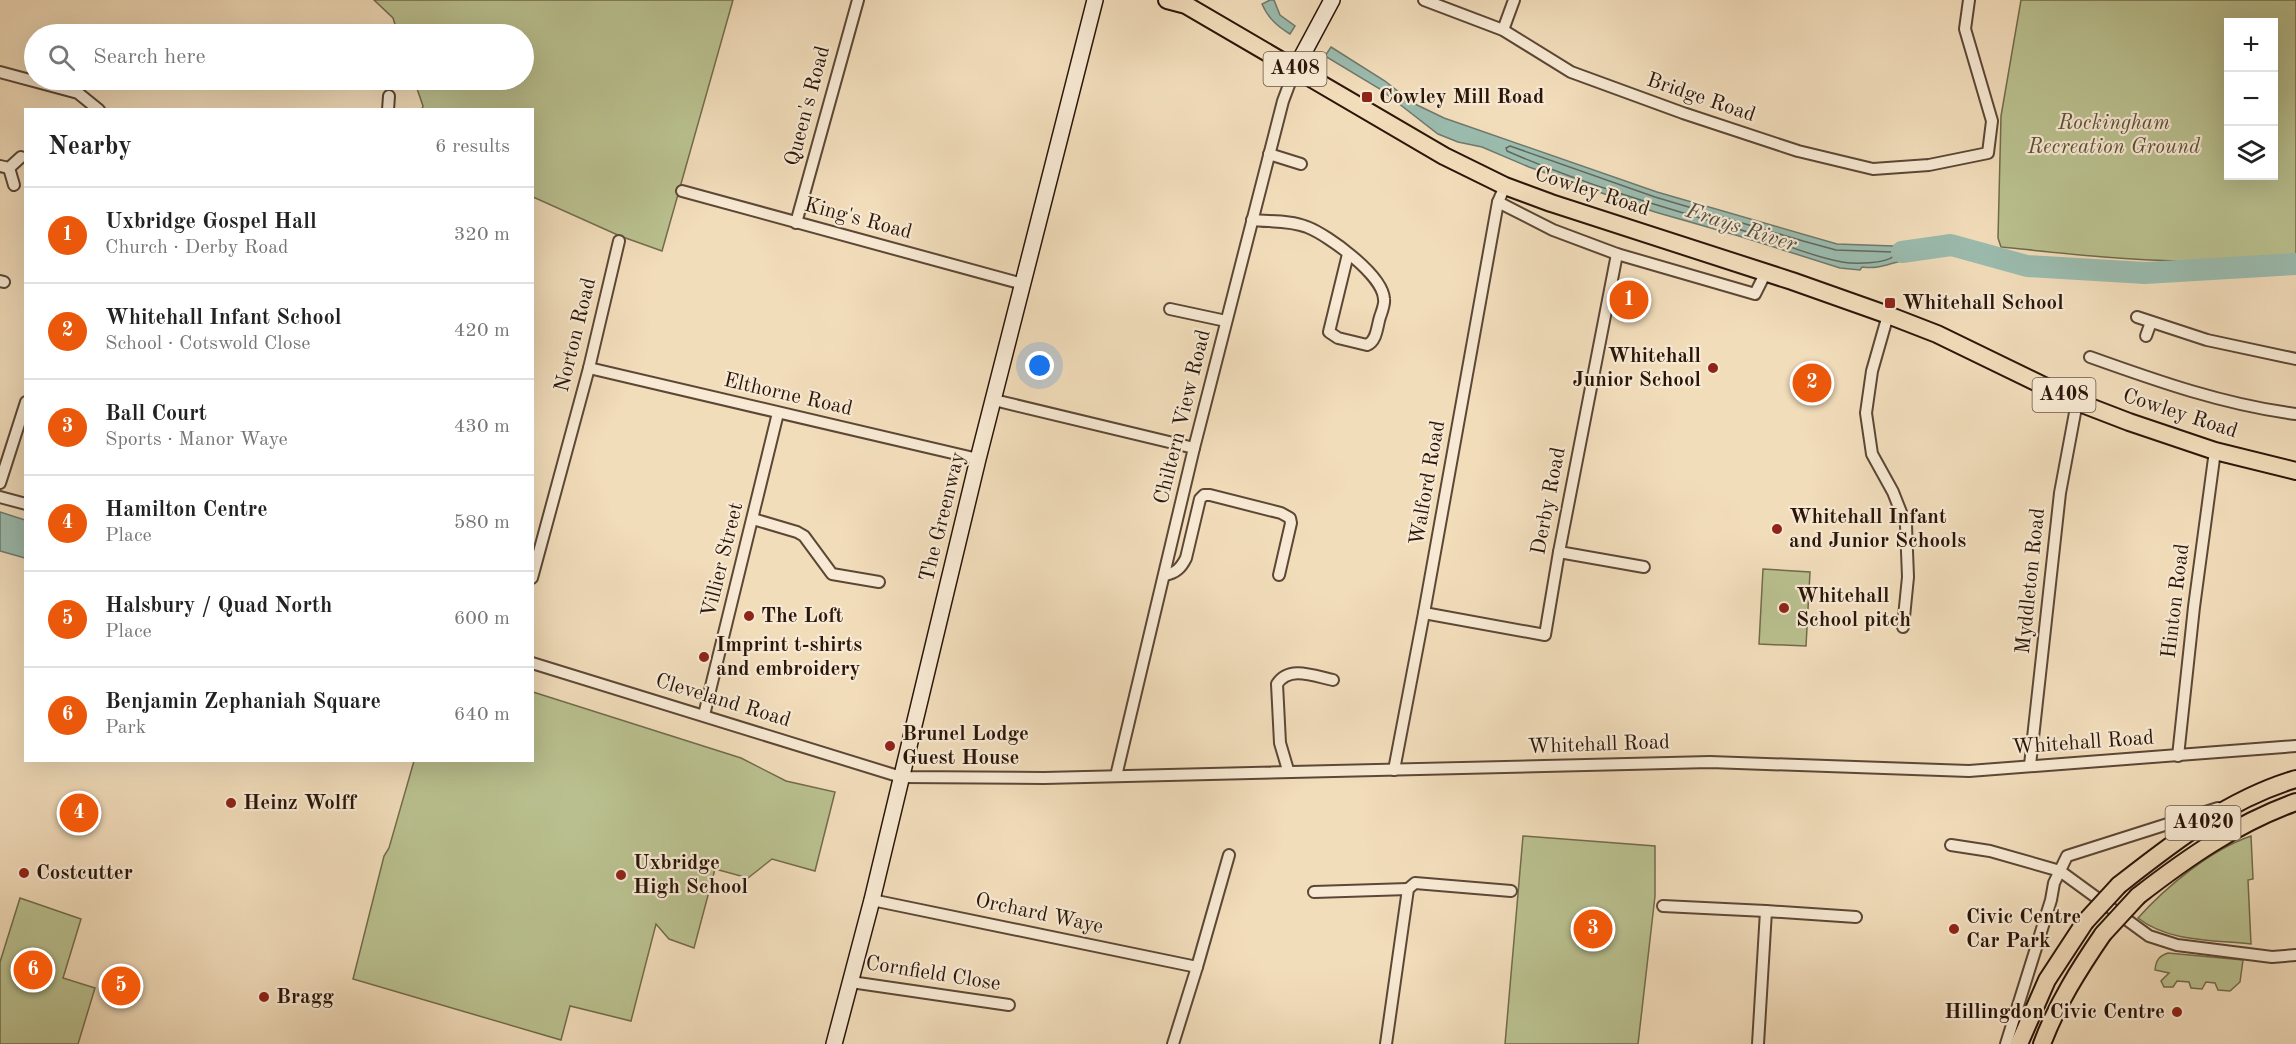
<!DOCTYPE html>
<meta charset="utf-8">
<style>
body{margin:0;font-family:"Old Standard TT",serif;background:#f2f2f2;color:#222}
.controls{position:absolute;right:18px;top:18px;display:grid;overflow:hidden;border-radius:0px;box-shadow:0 6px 24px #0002}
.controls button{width:54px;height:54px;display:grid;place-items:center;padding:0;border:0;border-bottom:2px solid #e0e0e0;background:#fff;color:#222;font:30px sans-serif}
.you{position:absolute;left:1040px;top:366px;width:21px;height:21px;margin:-15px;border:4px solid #fff;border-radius:50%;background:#1a73e8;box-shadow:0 0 0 9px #1a73e833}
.badge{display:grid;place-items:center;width:39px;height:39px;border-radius:50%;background:#ea580c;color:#fff;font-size:20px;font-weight:700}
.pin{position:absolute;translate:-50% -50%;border:3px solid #fff;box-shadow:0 2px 6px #0006}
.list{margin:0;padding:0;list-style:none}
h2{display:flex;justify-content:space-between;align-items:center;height:78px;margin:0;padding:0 24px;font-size:26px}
h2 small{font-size:20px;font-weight:400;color:#767676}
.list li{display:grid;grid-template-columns:39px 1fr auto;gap:18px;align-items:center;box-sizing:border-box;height:96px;padding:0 24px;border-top:2px solid #e0e0e0}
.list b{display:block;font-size:22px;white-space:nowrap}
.list p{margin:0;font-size:20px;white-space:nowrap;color:#767676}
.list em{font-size:20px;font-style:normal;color:#767676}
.icon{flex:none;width:33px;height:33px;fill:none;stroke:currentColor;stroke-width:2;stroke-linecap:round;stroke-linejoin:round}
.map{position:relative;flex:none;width:2296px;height:1044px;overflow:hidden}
.search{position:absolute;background:#fff;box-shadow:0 6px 24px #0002;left:24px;top:24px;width:510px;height:66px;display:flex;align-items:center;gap:15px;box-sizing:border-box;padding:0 21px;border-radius:33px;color:#767676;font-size:22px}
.panel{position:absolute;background:#fff;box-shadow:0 6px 24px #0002;left:24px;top:108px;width:510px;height:654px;border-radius:0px}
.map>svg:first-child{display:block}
.green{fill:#bac190;stroke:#726b4c;stroke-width:1.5;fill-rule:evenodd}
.water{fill:#9bbcaf;stroke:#6e796d;stroke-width:1.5}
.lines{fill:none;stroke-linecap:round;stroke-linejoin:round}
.shore{stroke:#62685c;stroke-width:1.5}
.river{stroke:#9bbcaf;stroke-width:22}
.street-casing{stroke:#5c4736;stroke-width:14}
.secondary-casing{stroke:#2a1509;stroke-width:18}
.primary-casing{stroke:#2a1509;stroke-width:20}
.street{stroke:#f7e9d3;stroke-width:10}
.secondary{stroke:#f7e9d3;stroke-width:15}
.primary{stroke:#f2ddbb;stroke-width:16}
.primary-bridge-casing{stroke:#2a1509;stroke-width:20;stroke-linecap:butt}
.primary-bridge{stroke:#f2ddbb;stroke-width:16}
.poi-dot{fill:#8f2418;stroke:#f7e9d3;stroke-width:2}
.labels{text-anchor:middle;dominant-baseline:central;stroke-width:4.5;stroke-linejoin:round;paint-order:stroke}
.shield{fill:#f7e9d3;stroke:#685546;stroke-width:1.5}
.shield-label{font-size:20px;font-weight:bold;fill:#2a1509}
.poi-label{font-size:21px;font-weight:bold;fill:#2a1509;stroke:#f7e9d3;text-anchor:start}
.street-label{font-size:21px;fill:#2a1509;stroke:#f7e9d3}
.park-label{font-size:21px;font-style:italic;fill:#5c5138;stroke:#f7e9d3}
.water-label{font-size:22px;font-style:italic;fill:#524f43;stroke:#f7e9d3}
</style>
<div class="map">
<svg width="2296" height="1044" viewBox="0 0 2296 1044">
<rect width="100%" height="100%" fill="#f2ddbb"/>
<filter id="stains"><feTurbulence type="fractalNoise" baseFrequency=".00333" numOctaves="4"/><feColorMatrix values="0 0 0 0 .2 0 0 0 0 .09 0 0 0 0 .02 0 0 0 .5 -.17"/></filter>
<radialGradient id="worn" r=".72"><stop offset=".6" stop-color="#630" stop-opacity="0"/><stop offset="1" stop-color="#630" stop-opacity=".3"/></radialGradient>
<g class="green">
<path d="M374,0H733L662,251L620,236L533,197L532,110L422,109L423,106L414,80H524V34H398L393,18Z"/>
<path d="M2021,0H2296V258C2257,257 2219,261 2181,261C2121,260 2061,253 2001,247L1998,238L2001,116ZM2228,22H2274V176H2228Z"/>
<path d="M1763,569L1810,572L1806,646L1759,644Z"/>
<path d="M533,692L741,758L786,781L835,792L815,871L772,859L748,878L715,869L694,948L669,939L656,924L631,1021L570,1006L561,1040L353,979L384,856L389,848L414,761L532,760Z"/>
<path d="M1523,836L1655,846V896L1638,1044H1505Z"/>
<path d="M2251,836L2253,879L2248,880L2251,944C2214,940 2168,942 2138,918C2166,887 2210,850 2251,836Z"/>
<path d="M20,898L81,919L63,978L95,988L78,1044H0V962Z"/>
<path d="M2168,953L2243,960L2240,982L2230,991L2218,990L2215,983L2206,982L2202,989L2191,988L2189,982L2177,981L2173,987H2164L2161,981L2169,973L2155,970C2156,960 2159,956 2168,953Z"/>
</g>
<g class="water">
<path d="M1270,0H1274L1280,15L1295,26L1290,34C1277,26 1268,18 1262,4Z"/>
<path d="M1331,47L1385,81L1413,103L1444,118L1657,192L1837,244L1894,246L1933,243L1931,257C1921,259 1911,259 1901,261C1885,265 1879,269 1862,267L1860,270L1840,268L1739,236L1655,212L1529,167L1482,147L1458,142L1438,134L1380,89L1325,56Z"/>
<path d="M0,512L25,520V558L0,551Z"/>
</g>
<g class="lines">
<path class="shore" d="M1510,146L1655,197L1803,241L1836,250L1892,252L1894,256C1885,264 1854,264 1842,262C1808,256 1775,240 1741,230C1662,207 1582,184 1507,151L1506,148Z"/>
<path class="river" d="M1902,252L1951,245L2027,266L2145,273L2296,264"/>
<g class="street-casing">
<g id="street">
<path d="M1424,0L1503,30L1571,72L1683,113L1798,151L1873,169L1929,165L1988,153L1992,121L1965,29L1969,0"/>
<path d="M1503,30L1514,0"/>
<path d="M0,72L78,93L99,110"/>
<path d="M388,110L389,96"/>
<path d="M1269,154L1301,164"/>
<path d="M0,166L9,168L21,157"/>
<path d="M9,168L14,185"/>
<path d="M1505,186L1498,202L1553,230L1617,254L1755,294L1766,272"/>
<path d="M682,191L1023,284"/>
<path d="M1252,220C1270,222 1290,220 1307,227C1328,235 1383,275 1384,299C1385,304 1382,311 1380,317C1377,326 1377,341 1367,345L1338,338L1329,332L1348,254"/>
<path d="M796,223L858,0"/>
<path d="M0,281L4,282"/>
<path d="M1170,309L1226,321"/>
<path d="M1888,315L1872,371L1866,413L1872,454L1893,492L1906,525L1908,577L1903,627"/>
<path d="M2137,317L2207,340L2296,359"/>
<path d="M2146,336L2151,322"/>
<path d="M2090,357C2157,381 2225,405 2296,414"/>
<path d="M589,368L978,459"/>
<path d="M994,400L1194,448"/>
<path d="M0,483L26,402"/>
<path d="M0,497L26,504"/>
<path d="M753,519L797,532L804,536L832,574L879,582"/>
<path d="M1559,552L1644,567"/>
<path d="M1165,575C1176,573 1181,568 1186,558L1200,499L1204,495H1210L1281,513L1290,518L1291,523L1279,575"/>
<path d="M532,578L589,368L619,241"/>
<path d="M1424,613L1545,635L1559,552L1617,254"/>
<path d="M532,663L901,777L1044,778L1710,762L1969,771L2296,746"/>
<path d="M704,715L778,413"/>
<path d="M2178,756L2194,607L2215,451"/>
<path d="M2030,765L2060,493L2077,402"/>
<path d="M1288,770L1280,743L1277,684C1289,665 1314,676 1333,680"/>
<path d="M1394,770L1424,613L1498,202"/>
<path d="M1116,776L1194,448L1283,101L1295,69"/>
<path d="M1951,845L1990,851L2060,871L2149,936L2177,945L2272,957L2296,955"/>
<path d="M1314,892L1408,889"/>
<path d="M872,900L1197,967L1229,855"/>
<path d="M1663,906L1766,911"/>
<path d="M851,982L1009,1005"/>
<path d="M1173,1044L1197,967"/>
<path d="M1386,1044L1408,889L1415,883L1511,891"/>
<path d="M1758,1044L1766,911L1856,917"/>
<path d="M2006,1044L2051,900L2054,883L2067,856L2218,808"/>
</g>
</g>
<g class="secondary-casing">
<g id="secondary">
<path d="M1295,69L1332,0"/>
<path d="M834,1044L872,900L978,459L1095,0"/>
</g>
</g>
<g class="primary-casing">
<g id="primary">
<path d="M1167,0L1186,5L1444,156L1505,186L1551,203L1792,281L1888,315L1937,334L2077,402L2129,422L2215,451L2296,471"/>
<path d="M2119,885C2174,842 2228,799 2296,779"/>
<path d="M2138,896C2187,858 2237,823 2296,802"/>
<path d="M2019,1044L2047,980L2085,922"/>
<path d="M2042,1044C2057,1004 2079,969 2103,934"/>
</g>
</g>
<use href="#street" class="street"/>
<use href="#secondary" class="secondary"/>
<use href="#primary" class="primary"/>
<g class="primary-bridge-casing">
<g id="primary-bridge">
<path d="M2085,922L2119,885"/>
<path d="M2103,934L2138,896"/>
</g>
</g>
<use href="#primary-bridge" class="primary-bridge"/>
</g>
<g class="poi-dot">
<rect x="1361" y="91" width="12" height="12" rx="3"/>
<rect x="1884" y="297" width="12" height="12" rx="3"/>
<circle cx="1713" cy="368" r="6"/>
<circle cx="1777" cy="529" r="6"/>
<circle cx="1784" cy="608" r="6"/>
<circle cx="749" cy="616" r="6"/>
<circle cx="704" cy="657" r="6"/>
<circle cx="890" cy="746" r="6"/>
<circle cx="231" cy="803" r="6"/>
<circle cx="24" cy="873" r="6"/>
<circle cx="621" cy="875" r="6"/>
<circle cx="1954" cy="929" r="6"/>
<circle cx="264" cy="997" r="6"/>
<circle cx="2177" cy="1012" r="6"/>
</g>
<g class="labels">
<g class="shield">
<rect x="1263.5" y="52" width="63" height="34" rx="4.5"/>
<rect x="2032.5" y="378" width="63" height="34" rx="4.5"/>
<rect x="2165.5" y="806" width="75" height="34" rx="4.5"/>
</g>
<g class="shield-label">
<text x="1295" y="69">A408</text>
<text x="2064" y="395">A408</text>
<text x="2203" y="823">A4020</text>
</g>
<g class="poi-label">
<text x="1379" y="97">Cowley Mill Road</text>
<text x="1902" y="303">Whitehall School</text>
<text x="1701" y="356" text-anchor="end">Whitehall<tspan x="1701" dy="24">Junior School</tspan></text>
<text x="1789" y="517">Whitehall Infant<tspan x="1789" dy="24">and Junior Schools</tspan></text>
<text x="1796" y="596">Whitehall<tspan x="1796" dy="24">School pitch</tspan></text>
<text x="761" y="616">The Loft</text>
<text x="716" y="645">Imprint t-shirts<tspan x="716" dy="24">and embroidery</tspan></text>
<text x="902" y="734">Brunel Lodge<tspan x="902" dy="24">Guest House</tspan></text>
<text x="243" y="803">Heinz Wolff</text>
<text x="633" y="863">Uxbridge<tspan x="633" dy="24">High School</tspan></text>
<text x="36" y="873">Costcutter</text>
<text x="1966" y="917">Civic Centre<tspan x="1966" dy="24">Car Park</tspan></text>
<text x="276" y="997">Bragg</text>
<text x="2165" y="1012" text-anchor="end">Hillingdon Civic Centre</text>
</g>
<g class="street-label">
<text transform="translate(1701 98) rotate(19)">Bridge Road</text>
<text transform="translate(808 106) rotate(-75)">Queen's Road</text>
<text transform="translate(1592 192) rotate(18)">Cowley Road</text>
<text transform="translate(858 219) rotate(15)">King's Road</text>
<text transform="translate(576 335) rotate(-76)">Norton Road</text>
<text transform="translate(788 395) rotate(13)">Elthorne Road</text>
<text transform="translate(2180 414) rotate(18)">Cowley Road</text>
<text transform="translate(1183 417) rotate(-76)">Chiltern View Road</text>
<text transform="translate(1428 483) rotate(-80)">Walford Road</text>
<text transform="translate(1549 501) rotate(-79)">Derby Road</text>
<text transform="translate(943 517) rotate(-76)">The Greenway</text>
<text transform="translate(723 560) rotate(-76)">Villier Street</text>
<text transform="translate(2031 581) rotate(-84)">Myddleton Road</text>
<text transform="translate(2176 601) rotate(-83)">Hinton Road</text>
<text transform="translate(723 701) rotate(17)">Cleveland Road</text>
<text transform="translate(2083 743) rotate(-4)">Whitehall Road</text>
<text transform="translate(1599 745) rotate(-2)">Whitehall Road</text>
<text transform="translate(1039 914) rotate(12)">Orchard Waye</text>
<text transform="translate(933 974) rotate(9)">Cornfield Close</text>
</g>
<g class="park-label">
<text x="2114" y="123">Rockingham<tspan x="2114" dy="24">Recreation Ground</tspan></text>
</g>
<g class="water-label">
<text transform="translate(1741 228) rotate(18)">Frays River</text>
</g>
</g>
<rect width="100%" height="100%" filter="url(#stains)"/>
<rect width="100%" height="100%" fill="url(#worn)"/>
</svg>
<div class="controls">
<button>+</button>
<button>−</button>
<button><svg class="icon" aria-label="layers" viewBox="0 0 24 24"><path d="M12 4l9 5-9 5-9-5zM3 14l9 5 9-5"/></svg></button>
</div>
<div class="you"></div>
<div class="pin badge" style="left:1629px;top:300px">1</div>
<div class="pin badge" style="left:1812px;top:383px">2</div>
<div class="pin badge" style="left:1593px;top:929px">3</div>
<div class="pin badge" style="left:79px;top:813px">4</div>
<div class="pin badge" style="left:121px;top:986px">5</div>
<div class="pin badge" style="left:33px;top:970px">6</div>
<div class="search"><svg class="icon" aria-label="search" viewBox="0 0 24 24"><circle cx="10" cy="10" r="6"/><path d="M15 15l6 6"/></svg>Search here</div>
<section class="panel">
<h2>Nearby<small>6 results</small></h2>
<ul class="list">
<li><span class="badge">1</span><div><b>Uxbridge Gospel Hall</b><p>Church · Derby Road</p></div><em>320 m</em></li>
<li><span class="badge">2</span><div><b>Whitehall Infant School</b><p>School · Cotswold Close</p></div><em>420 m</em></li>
<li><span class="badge">3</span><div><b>Ball Court</b><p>Sports · Manor Waye</p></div><em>430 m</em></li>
<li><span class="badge">4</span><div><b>Hamilton Centre</b><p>Place</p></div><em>580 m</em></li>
<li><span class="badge">5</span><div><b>Halsbury / Quad North</b><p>Place</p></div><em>600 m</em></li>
<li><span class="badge">6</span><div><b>Benjamin Zephaniah Square</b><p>Park</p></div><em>640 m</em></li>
</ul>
</section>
</div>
